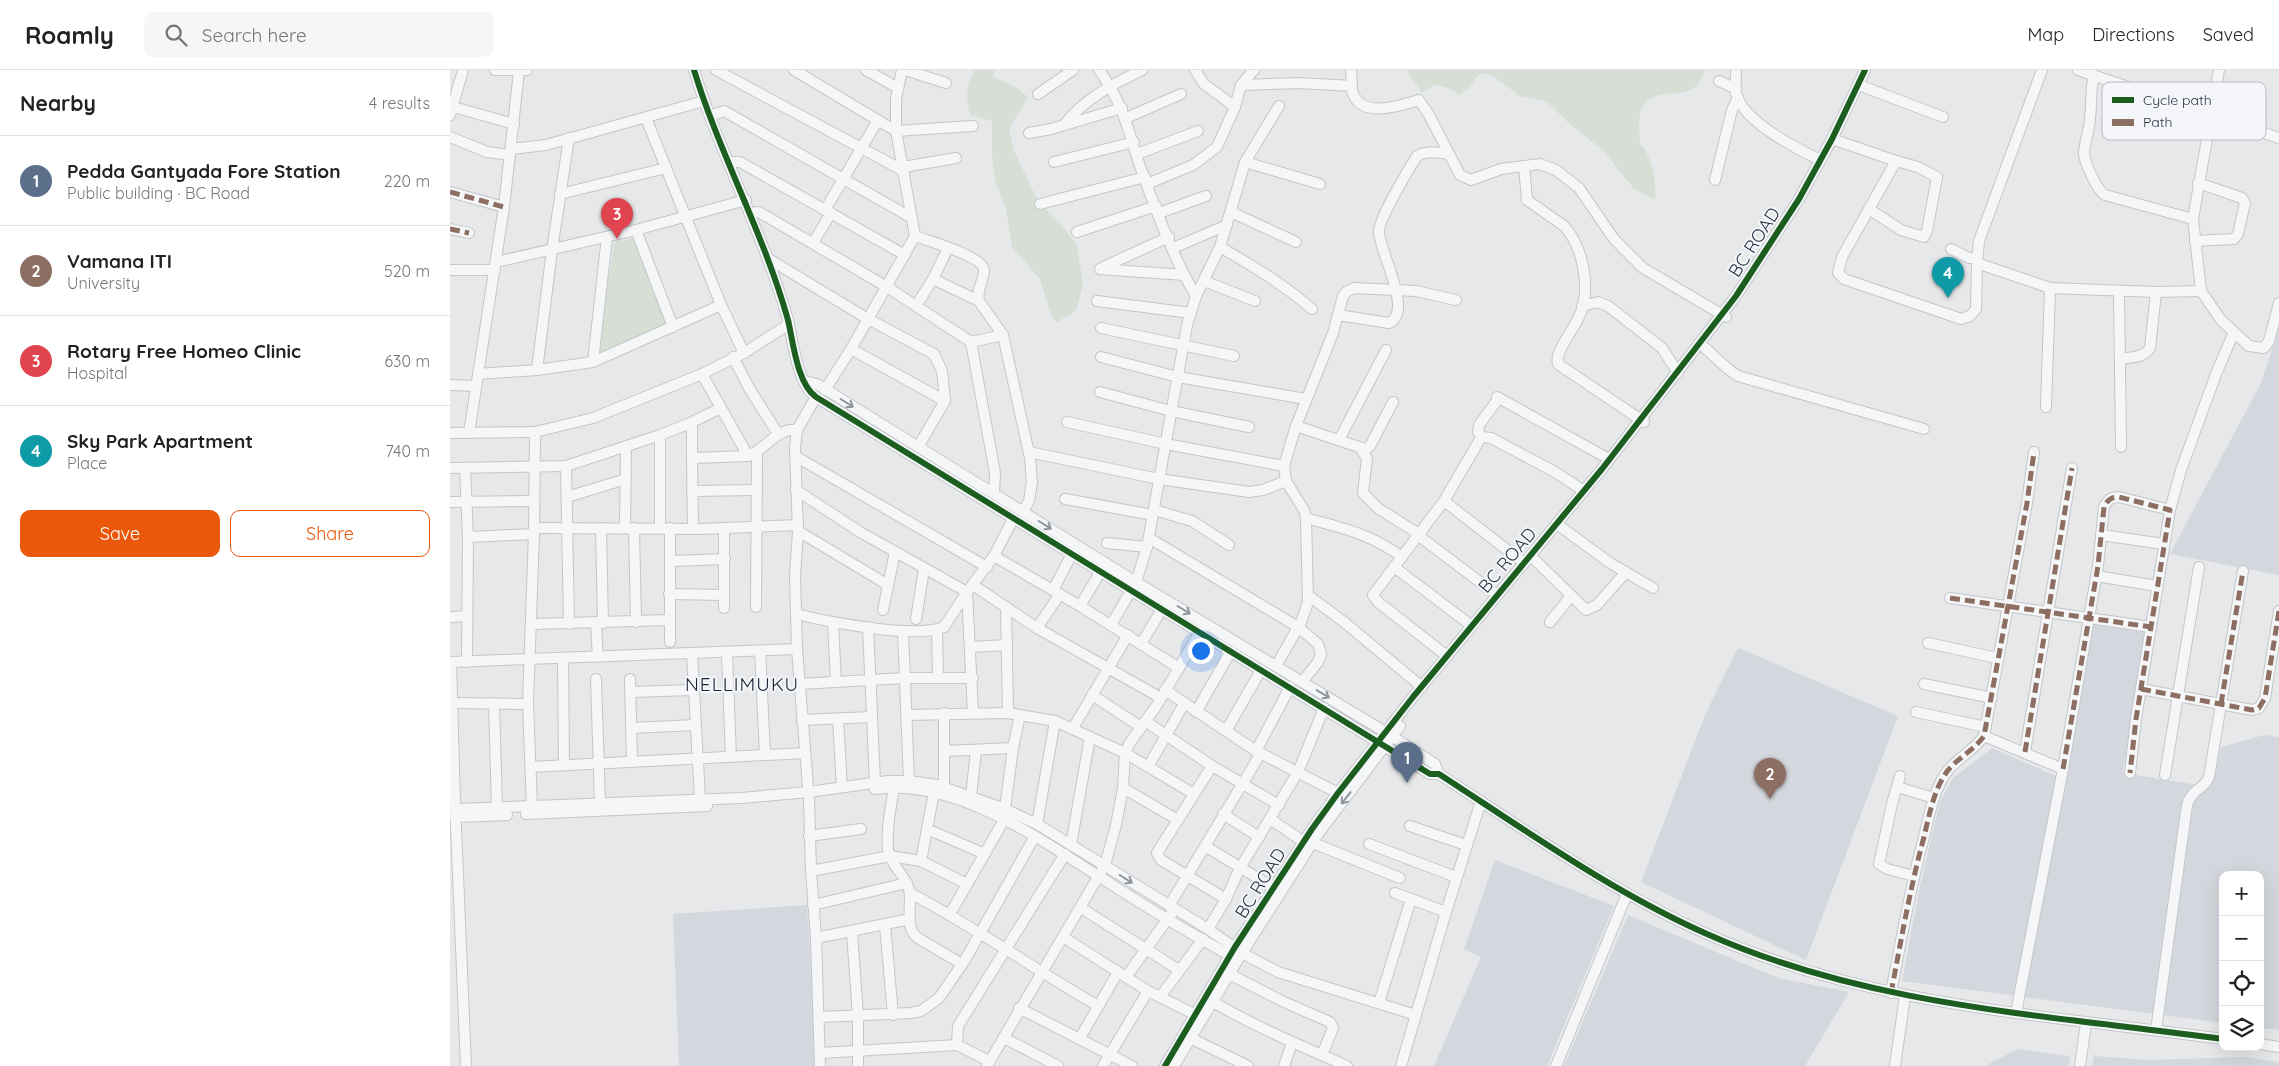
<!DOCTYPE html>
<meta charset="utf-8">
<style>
body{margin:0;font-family:Quicksand,sans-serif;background:#f6f6f6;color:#222}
.controls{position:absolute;right:15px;bottom:15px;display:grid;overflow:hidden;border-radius:10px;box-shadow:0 5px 20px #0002}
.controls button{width:45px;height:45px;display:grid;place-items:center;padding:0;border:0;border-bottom:1px solid #e0e0e0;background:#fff;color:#222;font:25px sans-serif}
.you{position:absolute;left:750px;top:580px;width:18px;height:18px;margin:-12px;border:4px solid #fff;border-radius:50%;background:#1a73e8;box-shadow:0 0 0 8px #1a73e833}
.badge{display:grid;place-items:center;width:32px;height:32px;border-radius:50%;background:#ea580c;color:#fff;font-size:16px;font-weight:700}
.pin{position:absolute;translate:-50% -41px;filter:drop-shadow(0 1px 2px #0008)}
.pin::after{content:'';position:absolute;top:26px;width:18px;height:15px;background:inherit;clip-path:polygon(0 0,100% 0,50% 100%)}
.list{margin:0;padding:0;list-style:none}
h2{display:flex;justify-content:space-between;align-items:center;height:65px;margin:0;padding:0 20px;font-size:21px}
h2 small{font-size:16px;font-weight:400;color:#767676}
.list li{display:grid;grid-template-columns:32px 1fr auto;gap:15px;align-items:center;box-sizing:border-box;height:90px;padding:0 20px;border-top:1px solid #e0e0e0}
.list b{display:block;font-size:19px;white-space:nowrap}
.list p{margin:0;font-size:16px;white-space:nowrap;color:#767676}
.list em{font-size:16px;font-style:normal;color:#767676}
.actions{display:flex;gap:10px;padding:15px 20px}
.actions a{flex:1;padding:11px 0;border:1px solid #ea580c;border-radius:10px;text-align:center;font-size:18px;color:#ea580c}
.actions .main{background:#ea580c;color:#fff}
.icon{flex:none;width:28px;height:28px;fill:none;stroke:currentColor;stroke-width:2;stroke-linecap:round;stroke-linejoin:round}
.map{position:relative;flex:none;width:1829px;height:996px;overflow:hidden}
header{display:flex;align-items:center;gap:30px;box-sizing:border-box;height:70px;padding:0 25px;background:#fff;border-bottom:1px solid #e0e0e0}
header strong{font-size:24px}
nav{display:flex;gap:28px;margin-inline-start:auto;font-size:18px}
.search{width:350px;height:45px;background:#f6f6f6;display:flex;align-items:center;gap:12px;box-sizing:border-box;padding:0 18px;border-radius:10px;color:#767676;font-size:19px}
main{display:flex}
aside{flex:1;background:#fff}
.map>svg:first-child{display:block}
.built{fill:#d4d7dd}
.green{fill:#d6ded6}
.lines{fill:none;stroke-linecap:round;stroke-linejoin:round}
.minor-casing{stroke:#c4c6c8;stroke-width:12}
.minor{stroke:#f5f6f7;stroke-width:10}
.quiet{stroke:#8d6e63;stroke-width:5;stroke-dasharray:10 5;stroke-linecap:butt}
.cycleway-casing{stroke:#f4f6f9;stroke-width:9}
.cycleway{stroke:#1b5e20;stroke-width:6}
.oneway{stroke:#90959e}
.labels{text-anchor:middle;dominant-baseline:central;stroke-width:4;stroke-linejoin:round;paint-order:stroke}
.street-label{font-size:18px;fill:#2b3445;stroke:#f4f6f9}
.neighbourhood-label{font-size:19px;letter-spacing:1px;fill:#1d2536;stroke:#f4f6f9}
.key{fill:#f4f6f9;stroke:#b8bcc3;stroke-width:1}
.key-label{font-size:14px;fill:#2b3445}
</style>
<header>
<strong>Roamly</strong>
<div class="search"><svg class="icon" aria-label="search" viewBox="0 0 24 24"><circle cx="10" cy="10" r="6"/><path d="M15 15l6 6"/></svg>Search here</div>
<nav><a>Map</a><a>Directions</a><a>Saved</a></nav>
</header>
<main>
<aside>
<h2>Nearby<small>4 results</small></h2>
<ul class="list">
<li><span class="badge" style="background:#5c6f8a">1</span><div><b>Pedda Gantyada Fore Station</b><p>Public building · BC Road</p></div><em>220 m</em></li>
<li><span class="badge" style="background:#8d6e63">2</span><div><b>Vamana ITI</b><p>University</p></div><em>520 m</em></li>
<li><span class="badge" style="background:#e0444e">3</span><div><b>Rotary Free Homeo Clinic</b><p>Hospital</p></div><em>630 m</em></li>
<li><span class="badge" style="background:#0f9aa8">4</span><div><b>Sky Park Apartment</b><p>Place</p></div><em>740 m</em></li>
</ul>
<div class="actions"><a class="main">Save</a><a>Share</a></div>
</aside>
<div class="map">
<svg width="1829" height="996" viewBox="0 0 1829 996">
<rect width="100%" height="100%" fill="#e6e8ea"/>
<g class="built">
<path d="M1829,258V505L1720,484L1811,313Z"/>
<path d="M1642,554L1694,562L1673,703L1761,717L1771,677L1814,665L1829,667V960L1810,958V805H1773V953L1452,911L1469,820L1490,731L1503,708L1542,678L1615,710Z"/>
<path d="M1288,578L1448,646L1356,890L1191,812L1255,645Z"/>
<path d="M1045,790L1164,836L1097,996H984L1031,887L1014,879Z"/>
<path d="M357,835L367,996H229L223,844Z"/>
<path d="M1178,845L1328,908L1399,922L1355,996H1114Z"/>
<path d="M1568,979L1620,986L1619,996H1535Z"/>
<path d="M1644,986L1699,990L1794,987L1829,992V996H1642Z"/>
</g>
<g class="green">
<path d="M525,0H544V7L564,16L578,27L559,59L564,81L588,131L613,156L627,176L633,214L626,241L607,252L601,245L590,209L562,177L556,139L545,110L542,84V51L520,45C516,31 516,12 525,0Z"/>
<path d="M958,0H1255C1253,4 1251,11 1248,14C1233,33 1197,11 1190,46C1188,55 1190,65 1190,74C1202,85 1207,113 1205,129L1184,119L1153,80L1124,58L1096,31L1070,26L1040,4H1029L1018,19L1009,25L998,18L985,14L972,23L960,6Z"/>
<path d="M183,168L219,255L147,287L164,173Z"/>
</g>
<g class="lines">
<g class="minor-casing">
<g id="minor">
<path d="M45,0H77"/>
<path d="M244,0C270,85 314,164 338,250C343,271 347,314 366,327L980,704H989C1075,760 1164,823 1257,864C1420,937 1599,945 1773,969"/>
<path d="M266,0L454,101"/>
<path d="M344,0L446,61L523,56"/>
<path d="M416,0L448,18"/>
<path d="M455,0L496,13"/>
<path d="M649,0C675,36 678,62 692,102C706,140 725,192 746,226"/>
<path d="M745,0L754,14L785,37"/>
<path d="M901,0C902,6 901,14 902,20C909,50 950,36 969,30L979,45L1010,105L1021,110L1051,99L1090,94L1106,100L1129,118L1164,169L1193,198L1276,247"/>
<path d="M1286,0C1286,7 1285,16 1286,23C1293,52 1346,78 1370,90"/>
<path d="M1628,0L1829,68"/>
<path d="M1769,0L1743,149L1751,221L1771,250L1799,276L1814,278L1819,271L1829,233"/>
<path d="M1644,5C1640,20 1642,33 1640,48C1640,60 1634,72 1634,84C1635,94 1647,120 1655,125L1743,149"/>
<path d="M1269,11L1286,19"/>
<path d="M791,15L849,13L902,16"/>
<path d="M1414,17L1493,47"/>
<path d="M588,24L623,0"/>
<path d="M0,36L64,54"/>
<path d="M0,45L13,0"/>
<path d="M260,46L274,41L462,148"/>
<path d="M196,48L271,235L294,283"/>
<path d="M676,48L731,24"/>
<path d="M614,55C634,29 663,14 692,0"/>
<path d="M579,63L601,59L672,38"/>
<path d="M0,67L37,82L60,85"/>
<path d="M1382,69L1446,91L1392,187L1388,203L1394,209L1511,249L1520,246L1526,239L1527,193L1600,218L1706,222L1751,221"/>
<path d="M61,79L96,75L254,31"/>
<path d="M687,84L748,61"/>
<path d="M278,92H290L455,185"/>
<path d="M604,92L684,72"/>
<path d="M795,92L829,36"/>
<path d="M1074,96L1077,130L1114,156C1134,178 1142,222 1128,249C1123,260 1104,283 1108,294L1194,352"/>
<path d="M453,97L506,88"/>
<path d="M1265,110L1282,40L1288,27"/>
<path d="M697,114L743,95L767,77L785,37L791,15L804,0"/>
<path d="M0,122L54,137"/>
<path d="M110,124L216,98"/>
<path d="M590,134L695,107"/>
<path d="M1419,139L1451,160L1474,167L1477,161L1487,107L1468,97L1446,91"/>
<path d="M375,140L428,50"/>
<path d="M781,142L846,172"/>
<path d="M301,143L309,142L437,217L521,272L545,403L544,423"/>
<path d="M709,143L756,126"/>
<path d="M0,159L19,163"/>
<path d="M186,160L223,257"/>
<path d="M627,162L706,136"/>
<path d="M465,166C478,171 533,186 534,200C534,211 526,219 529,231L553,265L580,388L582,412L579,431L573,441"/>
<path d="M1745,171L1784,169L1788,164L1795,133L1792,128L1748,113"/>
<path d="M363,173L381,143"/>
<path d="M770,177C803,196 833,214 862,239"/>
<path d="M723,178L777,155"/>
<path d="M1501,179L1519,188H1525L1527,193"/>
<path d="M317,188L418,249L484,284L492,301L495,331"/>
<path d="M46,192L186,160L296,130"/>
<path d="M1527,193L1529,171L1592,0"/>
<path d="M651,198L719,167"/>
<path d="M650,199L734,205"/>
<path d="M0,200H45"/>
<path d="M483,209L498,178"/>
<path d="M754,211L805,231"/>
<path d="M1669,221L1671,377"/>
<path d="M647,231L741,243"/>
<path d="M466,236L483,209L529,231"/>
<path d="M1132,236L1148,232L1158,236L1212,278L1228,303"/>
<path d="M888,245L939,253C964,243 929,180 929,162C928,150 959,99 967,86C976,80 988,83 999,84"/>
<path d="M651,258L784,286"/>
<path d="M521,272L553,265"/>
<path d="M1255,278L1278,299L1288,306L1474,359"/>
<path d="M401,279L495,331L468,377"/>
<path d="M283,287L299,318L328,364"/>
<path d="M651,287L728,307L856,329"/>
<path d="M1670,289C1681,287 1694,288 1700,278L1706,222"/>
<path d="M143,292L157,167"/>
<path d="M87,300L102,180L119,68"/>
<path d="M28,304L87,300L143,292L271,235"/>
<path d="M252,304L298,386"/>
<path d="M354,311L367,314L686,512L937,663L985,694L989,704"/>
<path d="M0,315L26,316"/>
<path d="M375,320L401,279L465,166L446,61V29L452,0"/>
<path d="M650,322L721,341L799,357"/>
<path d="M366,327L347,360L345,378L348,461L345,506L347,579L359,729L361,801L366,868L370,996"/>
<path d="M1047,327L1159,389"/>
<path d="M1596,337L1600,218"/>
<path d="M617,352L716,374L834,396"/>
<path d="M242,353V388"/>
<path d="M846,356L915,379L920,376L943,332"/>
<path d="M0,363L85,362L143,348L252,304L294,283L339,254"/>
<path d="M19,363L54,137L69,1"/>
<path d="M210,365V458"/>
<path d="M1032,367L1028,362L1029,355L1049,328"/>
<path d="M889,370L936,280"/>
<path d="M911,379L917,388L913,423L929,439L969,464V466L1047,525"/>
<path d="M579,382L709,409L799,422L813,420L836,411"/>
<path d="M345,386L537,497"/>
<path d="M116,396L119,554"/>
<path d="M0,398L116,396L210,365L238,354L271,338"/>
<path d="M15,398L18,467"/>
<path d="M346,420L410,462L517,522L523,643"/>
<path d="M242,421L307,420"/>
<path d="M117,427L176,409"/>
<path d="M615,429L703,445"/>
<path d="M994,431L1074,493"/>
<path d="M0,432L84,431"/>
<path d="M704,440L742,451L779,475"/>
<path d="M856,448C892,458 921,464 952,487"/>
<path d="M1111,457L1160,493L1203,518"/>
<path d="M84,458L251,459L348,455"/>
<path d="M151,458L153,553"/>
<path d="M175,458L176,376"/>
<path d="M184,458L186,552"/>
<path d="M243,459L242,388L298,386C316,379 326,358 347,360"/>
<path d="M348,461L438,515"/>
<path d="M1651,465L1714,474"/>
<path d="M699,468L848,557L868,574L871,584L868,592L852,612"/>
<path d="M657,473L697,477"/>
<path d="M544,486L630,536L729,598"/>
<path d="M1084,489L1136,540L1147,535L1176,502"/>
<path d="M221,491L275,489"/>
<path d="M944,497L1022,556"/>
<path d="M1646,506L1707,516"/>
<path d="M523,515L587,558L711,628"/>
<path d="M603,520L622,484"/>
<path d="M219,524L274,525"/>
<path d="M859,526L894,552L972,617"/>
<path d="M1500,528L1701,557"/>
<path d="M630,536L651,501"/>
<path d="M306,537L307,383"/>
<path d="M556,537L558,643"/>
<path d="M274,538V458"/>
<path d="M433,540L445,482"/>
<path d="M346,544C379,552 464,569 494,557L517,522L544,486L563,449"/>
<path d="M0,547L17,546"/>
<path d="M466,549L474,499"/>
<path d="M1100,552L1121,526"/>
<path d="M82,554L219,550"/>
<path d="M146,554L148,587"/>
<path d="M383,554L386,612"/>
<path d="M661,555L686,512L697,477L737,255L746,226L770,177L795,92L870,114"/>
<path d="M418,557L425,712"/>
<path d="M587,558L610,524"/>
<path d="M487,560L488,607"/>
<path d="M453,561L459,711"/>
<path d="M220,572V458"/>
<path d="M1478,573L1547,588"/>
<path d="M691,574L712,539"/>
<path d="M521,577L557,575"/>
<path d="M310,581L315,685"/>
<path d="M277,583L281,687"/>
<path d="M242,584L250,729"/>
<path d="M997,586L928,532L923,525L994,431L1029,371L1032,367L1041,368L1105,402L1134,421"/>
<path d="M113,588L114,695"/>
<path d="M0,592L347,579"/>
<path d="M1,592L5,733L16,996"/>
<path d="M17,592L18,467L84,464L85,362"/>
<path d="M826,596L851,552L858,532L856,448L855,442L836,411L834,396L846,356L883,263L893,226L896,222L904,218L966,221L1006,230"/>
<path d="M146,609L150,733"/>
<path d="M180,609L182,692"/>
<path d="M350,614L455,608H523"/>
<path d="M1474,614L1542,628"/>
<path d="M1691,619L1802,640L1809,638L1815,628L1829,541"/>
<path d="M715,620L806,681L888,723"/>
<path d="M180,622L243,620"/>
<path d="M642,625L691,657"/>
<path d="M2,633L78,634"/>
<path d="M44,633L47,738"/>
<path d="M746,642L781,581"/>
<path d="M1466,642L1536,657"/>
<path d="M457,645L558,643L605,651L675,683L744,724"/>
<path d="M388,649L392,717"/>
<path d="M352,650L421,647"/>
<path d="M695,651L762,696L829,735"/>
<path d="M181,658L245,655"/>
<path d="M623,658L678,565"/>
<path d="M776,661L811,600"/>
<path d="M1534,666L1613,699"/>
<path d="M495,681L563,678"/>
<path d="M806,681L840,617"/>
<path d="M1575,682L1622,398"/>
<path d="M699,695L734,634"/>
<path d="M762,696L707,783L711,790L776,829"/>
<path d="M81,697L355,683"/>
<path d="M1680,703L1686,649L1720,440L1731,400L1766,304L1784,262"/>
<path d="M1715,705L1749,497"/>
<path d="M1450,706L1442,734L1429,794L1437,799L1464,806"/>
<path d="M444,717C441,737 436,759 438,779C440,795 456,805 459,820C463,836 453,857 468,868L512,894"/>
<path d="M494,717V643"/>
<path d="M1447,717L1484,728"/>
<path d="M673,718L728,750"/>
<path d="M425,719C505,708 586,767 650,807C694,836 740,863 786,889"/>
<path d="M521,727L526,680"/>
<path d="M82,737L78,634L84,464"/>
<path d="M5,739L291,728L358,722L438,711H459L487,715L555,739L587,754L758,859L792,883L828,902L966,945"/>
<path d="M555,739L563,678L570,645"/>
<path d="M76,744L257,736"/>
<path d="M773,744L809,767"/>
<path d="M5,747L57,745"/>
<path d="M820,749L854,772"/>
<path d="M587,754L605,651"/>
<path d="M960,756L1016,775"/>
<path d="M477,759L535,784"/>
<path d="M359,766L411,759"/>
<path d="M863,773L950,808"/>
<path d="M919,774L1006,807"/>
<path d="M621,775L640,667"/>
<path d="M755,776L824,818"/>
<path d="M471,791L484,722"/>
<path d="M361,801L440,786L471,791L517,814"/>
<path d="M460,823C525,857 584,899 648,936"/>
<path d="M945,823L996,842"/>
<path d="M363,835L457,813"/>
<path d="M719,836L811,683"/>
<path d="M631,838L729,900"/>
<path d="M500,844L554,750"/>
<path d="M435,855L443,945"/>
<path d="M758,859L776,829L790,798L848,702L874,638"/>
<path d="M402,862L408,946V996"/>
<path d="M613,867L698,921L746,945"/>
<path d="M366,868L460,849"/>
<path d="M779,904L834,932L880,952L883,958L872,985"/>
<path d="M676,907L722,843"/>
<path d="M1441,923C1451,871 1460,818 1474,767C1479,746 1483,724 1494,706C1503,690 1523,682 1534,666L1577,433L1584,382"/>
<path d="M710,927L753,869"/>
<path d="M763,932C806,957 851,976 897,996"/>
<path d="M929,933L961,829"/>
<path d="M569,938L682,996"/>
<path d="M1566,943L1613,699L1648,496L1654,437C1658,430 1660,427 1669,427L1720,440"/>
<path d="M369,947L461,943L471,941L489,928L515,890L585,766"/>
<path d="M1706,960L1737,735C1743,717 1754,720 1759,707L1793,501"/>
<path d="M736,966L798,996"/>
<path d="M554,968L608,996"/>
<path d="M630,968L668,902"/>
<path d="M1810,974L1829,977"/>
<path d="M507,975L508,956L615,784"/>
<path d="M370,983L507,975L539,991"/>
<path d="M537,996L655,795L666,755L673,718L675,683L679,674L707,635L753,557"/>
<path d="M653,996L698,921"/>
<path d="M715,996L785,877L862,759L888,723L963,627L1152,399L1286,226L1349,129L1382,69L1415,0"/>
<path d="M724,996L792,883L868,764L950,656"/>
<path d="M834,996L842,973"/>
<path d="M951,996L996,842L1031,731"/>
<path d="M1106,996L1177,824"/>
<path d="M1445,996L1455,926"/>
<path d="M1630,996L1636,953"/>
</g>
</g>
<use href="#minor" class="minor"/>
<g class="quiet">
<path d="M0,122L54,137"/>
<path d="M0,159L19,163"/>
<path d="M1500,528L1701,557"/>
<path d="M1691,619L1802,640L1809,638L1815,628L1829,541"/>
<path d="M1771,634L1793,501"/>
<path d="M1575,682L1622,398"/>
<path d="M1613,699L1648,496L1654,437C1658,430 1660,427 1669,427L1720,440L1686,649L1680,703"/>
<path d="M1441,923C1451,871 1460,818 1474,767C1479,746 1483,724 1494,706C1503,690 1523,682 1534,666L1577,433L1584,382"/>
</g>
<g class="cycleway-casing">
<g id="cycleway">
<path d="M244,0C270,85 314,164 338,250C343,271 347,314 366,327L980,704H989C1075,760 1164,823 1257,864C1420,937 1599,945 1773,969"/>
<path d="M715,996L785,877L862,759L888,723L963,627L1152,399L1286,226L1349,129L1382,69L1415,0"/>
</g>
</g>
<use href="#cycleway" class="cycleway"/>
</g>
<defs><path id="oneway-shaft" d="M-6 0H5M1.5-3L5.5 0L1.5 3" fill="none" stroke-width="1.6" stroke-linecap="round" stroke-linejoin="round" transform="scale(1.25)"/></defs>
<g class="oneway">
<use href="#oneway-shaft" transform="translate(397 333) rotate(32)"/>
<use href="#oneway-shaft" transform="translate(595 455) rotate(32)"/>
<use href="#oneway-shaft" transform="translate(734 540) rotate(31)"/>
<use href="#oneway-shaft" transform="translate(873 624) rotate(31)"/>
<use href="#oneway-shaft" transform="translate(896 728) rotate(128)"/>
<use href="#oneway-shaft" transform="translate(676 809) rotate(32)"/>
</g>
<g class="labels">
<g class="street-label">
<text transform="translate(1304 172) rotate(-57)">BC ROAD</text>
<text transform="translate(1057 490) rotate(-50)">BC ROAD</text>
<text transform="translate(810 813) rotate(-58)">BC ROAD</text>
</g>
<g class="neighbourhood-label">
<text x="292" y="614">NELLIMUKU</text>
</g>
</g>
<rect x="1652" y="12" width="164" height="58" rx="8" class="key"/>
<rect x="1662" y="27" width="22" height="6" fill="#1b5e20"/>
<rect x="1662" y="49" width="22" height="7" fill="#8d6e63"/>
<g class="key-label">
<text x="1693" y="35">Cycle path</text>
<text x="1693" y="57">Path</text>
</g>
</svg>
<div class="controls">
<button>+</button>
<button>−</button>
<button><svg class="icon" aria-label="locate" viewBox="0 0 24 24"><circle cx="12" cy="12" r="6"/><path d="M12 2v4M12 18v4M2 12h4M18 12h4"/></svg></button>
<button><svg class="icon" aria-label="layers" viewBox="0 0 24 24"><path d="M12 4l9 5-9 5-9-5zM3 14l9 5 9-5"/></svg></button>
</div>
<div class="you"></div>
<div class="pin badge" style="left:957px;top:713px;background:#5c6f8a">1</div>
<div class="pin badge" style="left:1320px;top:729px;background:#8d6e63">2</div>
<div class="pin badge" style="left:167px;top:169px;background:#e0444e">3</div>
<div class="pin badge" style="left:1498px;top:228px;background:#0f9aa8">4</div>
</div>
</main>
